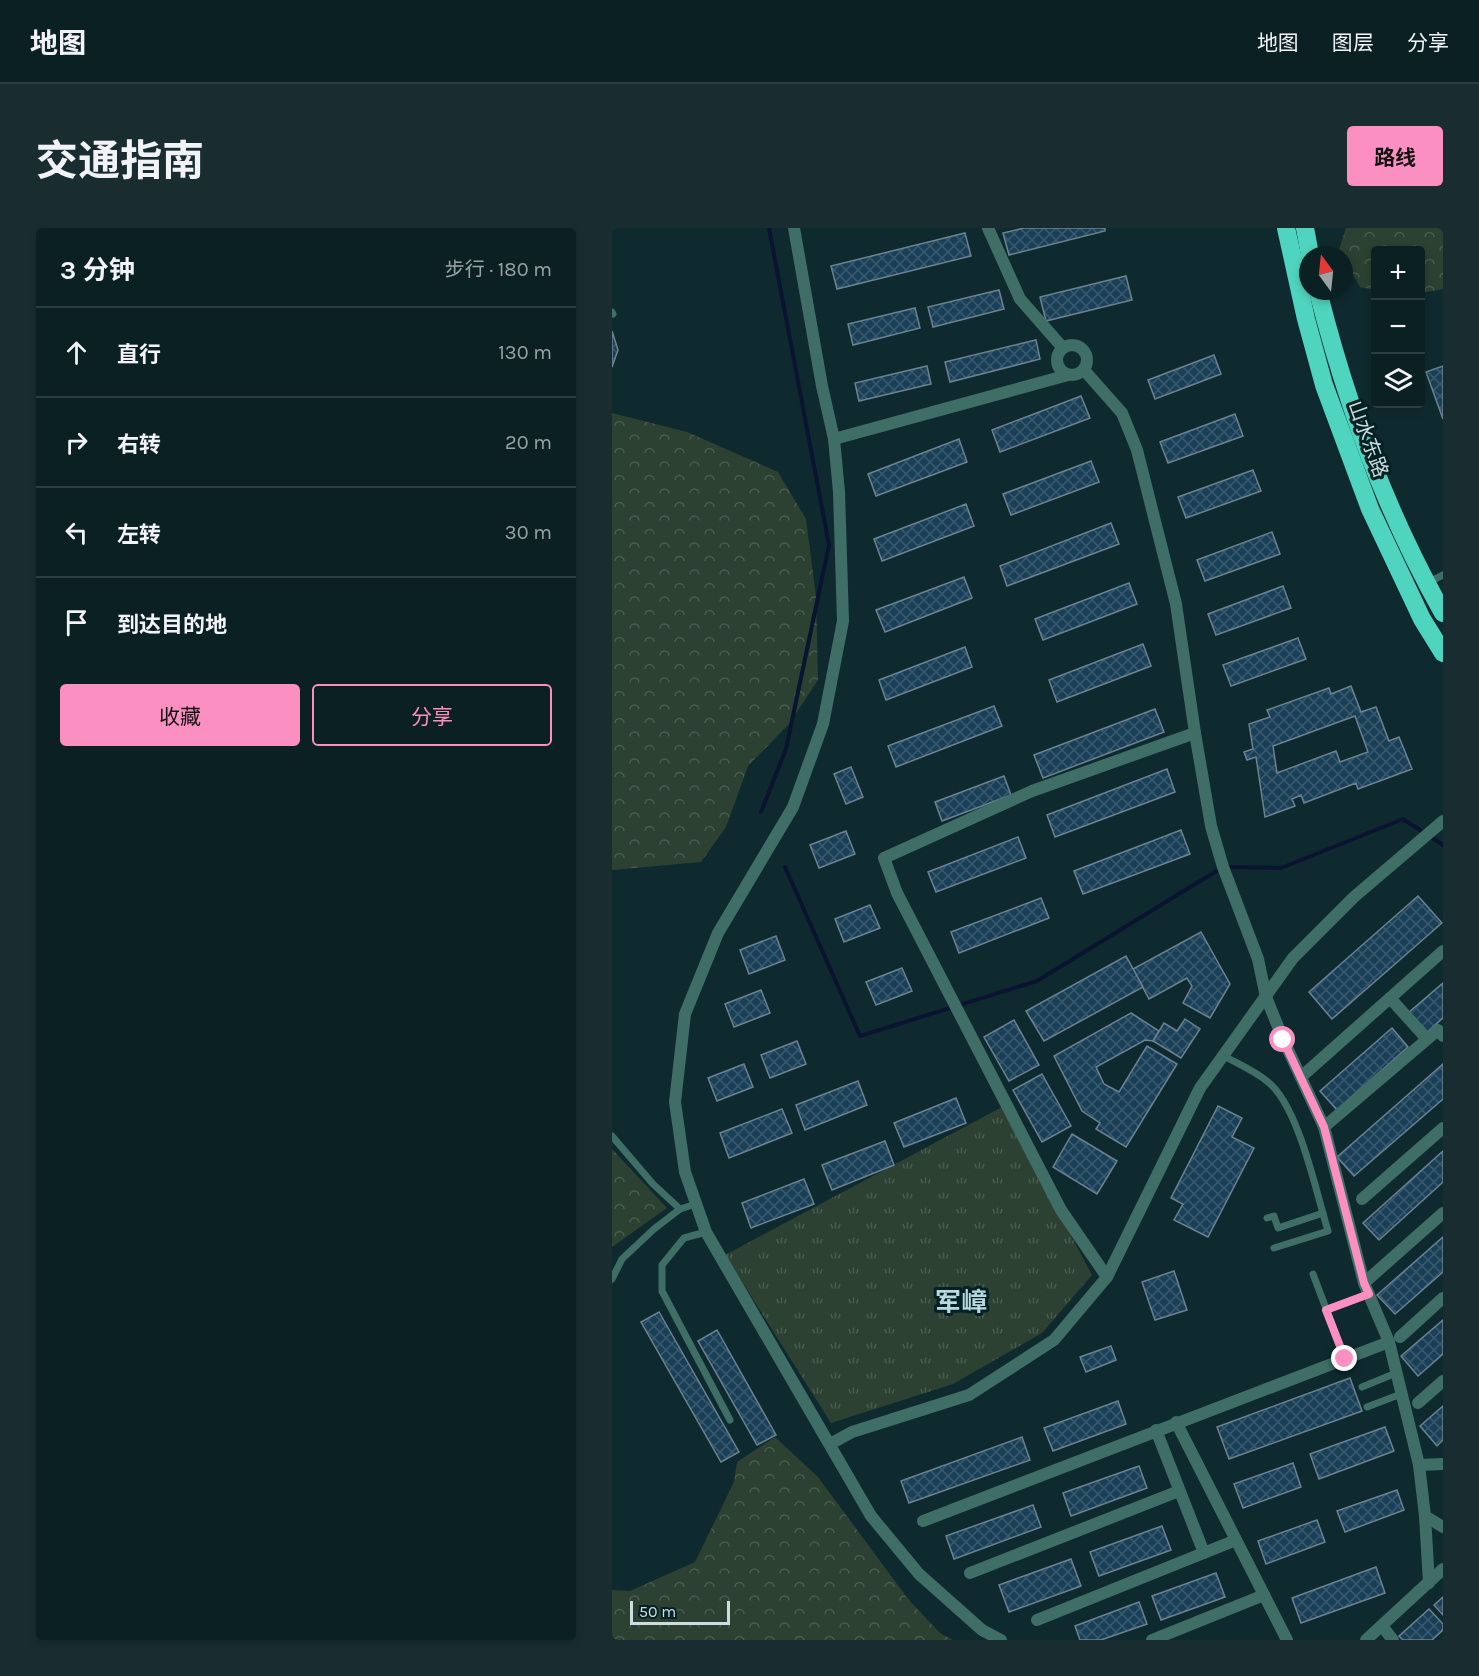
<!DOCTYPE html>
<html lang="zh">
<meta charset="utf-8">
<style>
body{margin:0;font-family:Karla,"Noto Sans SC",sans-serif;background:#192d30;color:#f1f3f6}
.controls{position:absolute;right:18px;top:18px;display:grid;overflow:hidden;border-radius:6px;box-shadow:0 3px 9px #0003}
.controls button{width:54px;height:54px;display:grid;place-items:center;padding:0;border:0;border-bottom:2px solid #2b3e41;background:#0b2023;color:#f1f3f6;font:30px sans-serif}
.compass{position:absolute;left:687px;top:18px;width:54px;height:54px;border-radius:50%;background:#0b2023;box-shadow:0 3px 9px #0003;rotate:345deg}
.scale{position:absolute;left:18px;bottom:15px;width:100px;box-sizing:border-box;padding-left:6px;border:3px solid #cddddf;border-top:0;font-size:16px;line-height:21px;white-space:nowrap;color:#cddddf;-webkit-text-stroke:4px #042125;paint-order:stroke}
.stop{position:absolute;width:18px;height:18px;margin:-14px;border:4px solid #fc8fc2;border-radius:50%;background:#fff}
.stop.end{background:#fc8fc2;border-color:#fff;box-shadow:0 2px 6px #0008}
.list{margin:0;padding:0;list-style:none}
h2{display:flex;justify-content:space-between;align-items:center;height:78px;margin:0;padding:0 24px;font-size:26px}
h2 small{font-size:20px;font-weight:400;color:#9aa3a6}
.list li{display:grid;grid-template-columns:39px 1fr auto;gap:18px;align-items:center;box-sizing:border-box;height:90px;padding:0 24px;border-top:2px solid #2b3e41}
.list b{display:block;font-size:22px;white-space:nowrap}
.list em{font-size:20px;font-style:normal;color:#9aa3a6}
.actions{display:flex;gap:12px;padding:18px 24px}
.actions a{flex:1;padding:14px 0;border:2px solid #fc8fc2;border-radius:6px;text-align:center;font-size:21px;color:#fc8fc2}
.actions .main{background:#fc8fc2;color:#111}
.icon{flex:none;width:33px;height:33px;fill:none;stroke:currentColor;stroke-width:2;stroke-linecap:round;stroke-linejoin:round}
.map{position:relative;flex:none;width:831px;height:1412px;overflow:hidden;border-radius:6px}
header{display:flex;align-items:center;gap:36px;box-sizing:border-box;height:84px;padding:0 30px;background:#0b2023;border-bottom:2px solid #2b3e41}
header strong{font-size:28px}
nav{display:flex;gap:33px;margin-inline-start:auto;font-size:21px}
.intro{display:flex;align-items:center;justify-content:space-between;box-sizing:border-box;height:144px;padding:0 36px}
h1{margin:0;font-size:42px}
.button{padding:15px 27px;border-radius:6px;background:#fc8fc2;color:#111;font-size:21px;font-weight:700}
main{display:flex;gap:36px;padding:0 36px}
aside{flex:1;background:#0b2023;border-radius:6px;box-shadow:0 3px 9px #0003}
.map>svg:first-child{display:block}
.forest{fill:url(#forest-crowns)}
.park{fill:url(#park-tufts)}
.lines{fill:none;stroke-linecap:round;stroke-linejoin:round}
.stream{stroke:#0a1431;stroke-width:4}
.building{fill:url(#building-cross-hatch);stroke:#6b8291;stroke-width:1.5;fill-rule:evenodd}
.lane{stroke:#3f6e66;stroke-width:7}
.street{stroke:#3f6e66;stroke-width:12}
.highway{stroke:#4fd4bf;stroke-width:18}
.route{stroke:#fc8fc2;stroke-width:8}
.labels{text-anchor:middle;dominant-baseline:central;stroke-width:6;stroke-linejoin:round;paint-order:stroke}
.street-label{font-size:20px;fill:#cddddf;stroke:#042125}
.district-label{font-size:26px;font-weight:bold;fill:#b9d9de;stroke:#042125}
</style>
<header>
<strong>地图</strong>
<nav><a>地图</a><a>图层</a><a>分享</a></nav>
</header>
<div class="intro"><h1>交通指南</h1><a class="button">路线</a></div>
<main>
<aside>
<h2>3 分钟<small>步行 · 180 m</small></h2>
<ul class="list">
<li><svg class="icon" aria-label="ahead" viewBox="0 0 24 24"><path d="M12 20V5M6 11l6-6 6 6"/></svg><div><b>直行</b></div><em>130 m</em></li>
<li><svg class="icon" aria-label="right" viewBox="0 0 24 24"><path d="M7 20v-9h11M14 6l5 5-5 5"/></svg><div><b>右转</b></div><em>20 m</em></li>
<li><svg class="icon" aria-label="left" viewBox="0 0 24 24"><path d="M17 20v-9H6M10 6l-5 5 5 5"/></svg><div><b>左转</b></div><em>30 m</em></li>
<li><svg class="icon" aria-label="arrive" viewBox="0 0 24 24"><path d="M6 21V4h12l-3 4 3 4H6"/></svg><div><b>到达目的地</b></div></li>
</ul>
<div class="actions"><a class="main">收藏</a><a>分享</a></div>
</aside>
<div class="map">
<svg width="831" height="1412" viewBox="0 0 831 1412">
<defs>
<pattern id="forest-crowns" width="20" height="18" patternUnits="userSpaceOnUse" patternTransform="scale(1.5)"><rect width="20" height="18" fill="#2c4132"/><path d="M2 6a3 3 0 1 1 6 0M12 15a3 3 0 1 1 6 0" fill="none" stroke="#495c4f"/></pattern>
<pattern id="park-tufts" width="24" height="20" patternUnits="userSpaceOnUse" patternTransform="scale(1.5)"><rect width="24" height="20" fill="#2c4132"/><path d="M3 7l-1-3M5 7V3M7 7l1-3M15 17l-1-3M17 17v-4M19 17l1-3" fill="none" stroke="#495c4f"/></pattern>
<pattern id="building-cross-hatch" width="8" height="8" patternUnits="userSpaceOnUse" patternTransform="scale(1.5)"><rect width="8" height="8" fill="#1a4057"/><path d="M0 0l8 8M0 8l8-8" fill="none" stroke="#3a5b6f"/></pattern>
</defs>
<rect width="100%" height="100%" fill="#0f2a2f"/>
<g class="forest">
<path d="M734,0H831V61L809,65L808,22H764L763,62L748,59L732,31V27L727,22Z"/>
<path d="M0,185L75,204L166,244L194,291L204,369L206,452L177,496L136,538L114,599L89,634L0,642Z"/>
<path d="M0,921L55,980L0,1019Z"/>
<path d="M163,1209L206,1249L296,1371L328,1405L341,1412H0V1362L18,1363L83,1334L122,1254L125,1234Z"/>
</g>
<path class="park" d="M390,879L480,1047L430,1105L341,1156L219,1195L113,1027Z"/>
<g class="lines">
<g class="stream">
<path d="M149,584L174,521L217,317L157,0"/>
<path d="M173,639L248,808L425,753L611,639L669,640L791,591L831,617"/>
</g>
</g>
<g class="building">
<path d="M412,0H493V3L397,27L391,5Z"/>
<path d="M353,5L359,28L225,61L219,38Z"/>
<path d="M514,48L520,72L434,93L428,69Z"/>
<path d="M387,62L392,81L321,99L316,79Z"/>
<path d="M303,80L308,100L241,117L236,96Z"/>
<path d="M0,103L6,122L0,139Z"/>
<path d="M424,112L428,131L338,154L333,134Z"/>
<path d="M602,127L609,146L543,171L536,152Z"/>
<path d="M315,138L319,156L247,173L243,155Z"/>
<path d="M831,138V191L814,144Z"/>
<path d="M469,168L478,190L388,224L380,202Z"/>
<path d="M623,186L631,208L556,235L548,214Z"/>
<path d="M347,211L355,234L264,268L256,246Z"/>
<path d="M479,233L487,254L399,287L391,266Z"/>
<path d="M641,242L649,263L574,290L566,269Z"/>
<path d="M354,276L362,298L270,333L262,311Z"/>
<path d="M499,295L507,316L395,358L388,338Z"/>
<path d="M660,304L668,326L593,353L585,332Z"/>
<path d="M352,349L360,370L273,404L264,382Z"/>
<path d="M517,355L525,376L431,412L423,391Z"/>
<path d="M671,358L679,380L604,407L596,386Z"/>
<path d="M686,410L694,431L619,458L611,437Z"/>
<path d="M531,416L539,438L445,474L437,452Z"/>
<path d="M353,419L360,439L274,472L267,452Z"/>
<path d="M739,458L749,484L764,479L777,513L787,509L800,541L746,561L744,555L692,575L689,567L680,571L683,578L653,589L644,529L635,532L632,524L641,521L637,496L658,489L655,482L717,460L719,466ZM743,488L756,524L728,534L724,523L665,545L661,518Z"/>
<path d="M382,478L390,498L284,539L276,518Z"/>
<path d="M543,481L552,504L431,550L422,527Z"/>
<path d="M239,539L251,569L234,576L222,546Z"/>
<path d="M555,541L563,564L443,609L435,587Z"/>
<path d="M392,548L399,567L330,593L323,574Z"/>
<path d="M569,602L578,626L471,666L462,643Z"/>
<path d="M234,603L243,626L207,640L198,617Z"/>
<path d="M406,609L414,630L324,664L316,644Z"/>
<path d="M806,668L830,695L720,791L697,764Z"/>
<path d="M429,670L437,690L347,725L339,704Z"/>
<path d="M258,677L268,700L232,714L223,691Z"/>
<path d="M589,704L618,756L598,790L571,775L580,758L575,750L537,771L521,741Z"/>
<path d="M164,708L173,732L137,746L128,722Z"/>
<path d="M514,728L531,759L432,813L414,783Z"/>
<path d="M290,740L300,763L264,777L254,754Z"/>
<path d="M831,755V790L814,805L796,785Z"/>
<path d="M149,762L158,785L122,799L113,776Z"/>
<path d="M519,785L547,803L541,813L533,812L484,839L492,856L507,864L535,818L565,836L514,919L484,901L488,895L470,883L442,828Z"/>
<path d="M573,791L588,801L569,830L541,813L552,795L565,803Z"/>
<path d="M402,792L427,837L397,853L372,809Z"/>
<path d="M780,800L796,819L725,882L708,863Z"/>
<path d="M185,813L194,836L158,850L149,827Z"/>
<path d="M132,836L141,859L105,873L96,850Z"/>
<path d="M831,836V871L742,948L725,929Z"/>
<path d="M430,846L459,898L430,914L401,862Z"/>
<path d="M246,853L255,877L193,902L184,877Z"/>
<path d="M344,870L354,895L292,919L282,895Z"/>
<path d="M606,878L630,890L620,909L642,920L596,1009L562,992L571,976L559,970Z"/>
<path d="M170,881L180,905L117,930L108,905Z"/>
<path d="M460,906L505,933L485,966L441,939Z"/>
<path d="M273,913L282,937L220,962L210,937Z"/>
<path d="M831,923V954L767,1012L751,995Z"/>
<path d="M192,951L202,976L139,1000L130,975Z"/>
<path d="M831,1009V1044L783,1086L765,1067Z"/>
<path d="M562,1043L575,1082L543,1092L530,1054Z"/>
<path d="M47,1084L127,1224L109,1234L29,1094Z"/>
<path d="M831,1092V1126L806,1148L789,1128Z"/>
<path d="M105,1102L164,1207L145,1217L86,1113Z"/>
<path d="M499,1118L504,1132L474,1144L468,1129Z"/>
<path d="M738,1150L750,1183L617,1231L605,1199Z"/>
<path d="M506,1173L514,1196L441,1223L432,1200Z"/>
<path d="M831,1178V1212L825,1218L808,1198Z"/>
<path d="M773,1199L782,1223L707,1251L698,1226Z"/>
<path d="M410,1209L418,1232L297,1275L289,1253Z"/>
<path d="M681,1235L689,1259L631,1280L622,1256Z"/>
<path d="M527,1238L535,1260L459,1288L451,1265Z"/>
<path d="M785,1262L792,1282L733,1304L725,1283Z"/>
<path d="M421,1277L429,1299L342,1331L334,1308Z"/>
<path d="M705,1292L713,1314L654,1336L646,1313Z"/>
<path d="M550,1298L559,1322L487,1348L478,1324Z"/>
<path d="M459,1331L469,1358L397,1384L387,1357Z"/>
<path d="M764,1339L773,1365L689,1395L680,1370Z"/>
<path d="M604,1345L613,1369L549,1392L540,1368Z"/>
<path d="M831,1369V1387L822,1377Z"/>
<path d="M527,1374L535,1396L489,1412H468L463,1398Z"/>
<path d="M817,1381L831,1396V1402L820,1412H791L787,1408Z"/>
</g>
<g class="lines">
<g class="lane">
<path d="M0,84L1,86"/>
<path d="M817,354L831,347"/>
<path d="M612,828C626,836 643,843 656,854C687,879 704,964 716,1003L662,1020"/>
<path d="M0,908L41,956L68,981"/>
<path d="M655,990L662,988L666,1000L711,985"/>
<path d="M94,1004L72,1010L50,1037V1063L118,1192"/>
<path d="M701,1046L733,1131"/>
<path d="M0,1051L10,1031L42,1001L68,981L84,976"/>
<path d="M714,1082L757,1066"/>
<path d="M750,1159L784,1145"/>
<path d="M755,1179L789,1166"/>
</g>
<g class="street">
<path d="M182,0L210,158L222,211L227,264L231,393L211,496L181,579L106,705L73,786L63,874L73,944L94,1004L259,1288L307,1346L370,1402L389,1412"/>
<path d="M376,0L408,71L451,120"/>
<circle cx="460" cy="132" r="15"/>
<path d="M472,142L510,185L525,222L564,376L583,505L599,598L611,639L646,731L654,769L671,811L712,899L752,1055L777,1114L807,1237L813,1288L831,1299"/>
<path d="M222,211L456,147"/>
<path d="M778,770L815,811"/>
<path d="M689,849L831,723"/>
<path d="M712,899L826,802L831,808"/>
<path d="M750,971L831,900"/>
<path d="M495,1049L449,982L285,665L272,630L420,563L583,505"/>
<path d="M752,1055L831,985"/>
<path d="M788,1109L831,1070"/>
<path d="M806,1175L831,1153"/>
<path d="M564,1194L675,1412"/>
<path d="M544,1202L592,1325"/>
<path d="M218,1216L240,1204L357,1167L442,1112L495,1049L588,860L681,730L742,669L831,593"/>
<path d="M807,1237L831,1236"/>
<path d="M813,1288L817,1355"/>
<path d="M311,1293L777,1114"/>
<path d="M358,1345L567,1263"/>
<path d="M425,1392L624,1312"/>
<path d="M770,1398L781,1412"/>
<path d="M540,1412L652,1367"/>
<path d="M754,1412L831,1341"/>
</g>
<g class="highway">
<path d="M674,0L694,91L712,157L758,281L810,391L831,425"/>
<path d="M693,0L698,27"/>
<path d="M706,63C734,175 774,284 831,385"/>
</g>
</g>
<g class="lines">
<path class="route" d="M671,812L712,899L752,1055L757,1066L714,1082L733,1131"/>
</g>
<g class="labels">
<g class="street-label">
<text transform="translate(756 211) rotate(70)">山水东路</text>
</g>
<g class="district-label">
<text x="349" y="1074">军嶂</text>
</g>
</g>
</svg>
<div class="controls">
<button>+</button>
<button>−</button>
<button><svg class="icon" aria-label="layers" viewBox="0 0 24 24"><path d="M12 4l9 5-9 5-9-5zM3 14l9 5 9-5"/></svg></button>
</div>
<svg class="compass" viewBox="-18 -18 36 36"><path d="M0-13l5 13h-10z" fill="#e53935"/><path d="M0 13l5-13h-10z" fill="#9aa3a6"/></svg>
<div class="scale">50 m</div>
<div class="stop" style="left:671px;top:812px"></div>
<div class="stop end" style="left:733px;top:1131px"></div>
</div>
</main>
